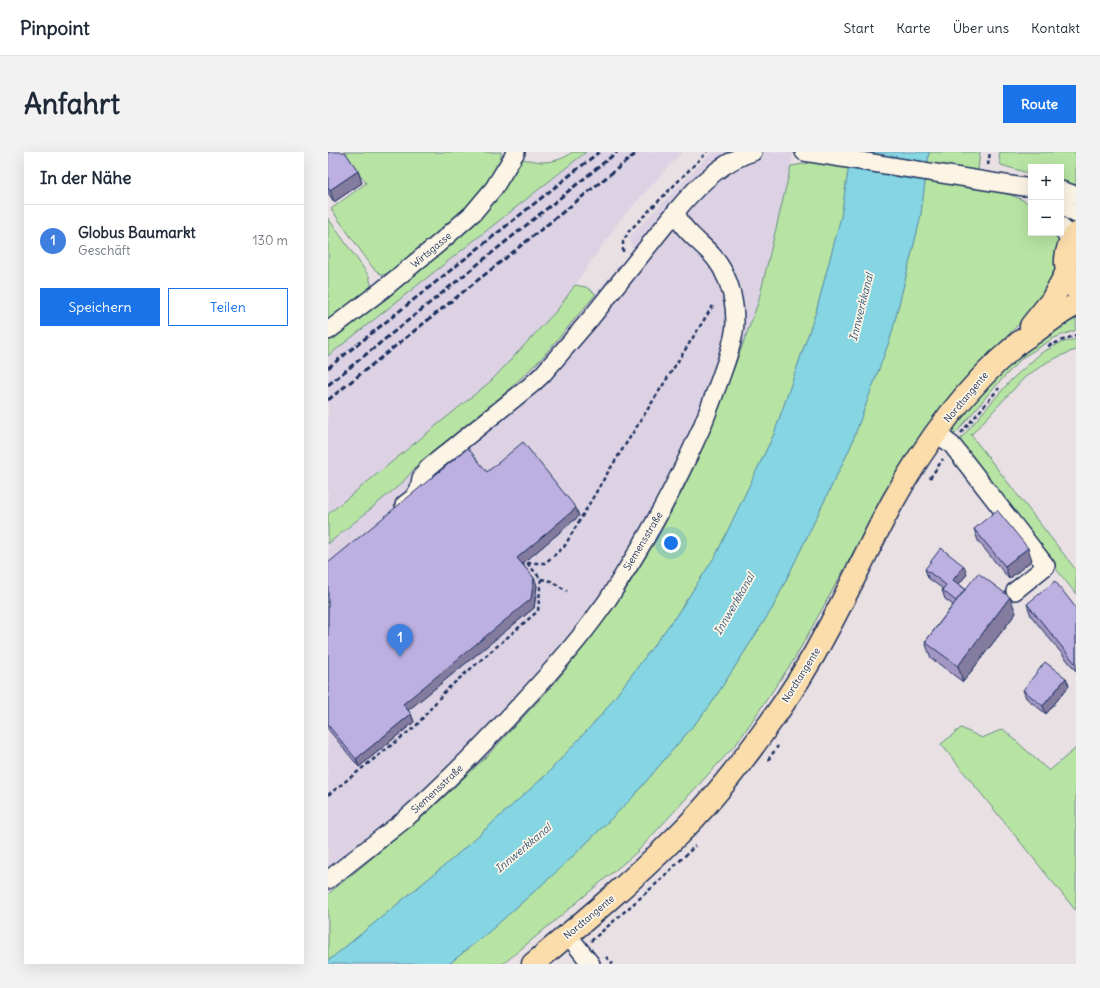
<!DOCTYPE html>
<html lang="de">
<meta charset="utf-8">
<style>
body{margin:0;font-family:Delius,sans-serif;background:#f2f2f3;color:#1f2937}
.controls{position:absolute;right:12px;top:12px;display:grid;overflow:hidden;border-radius:0px;box-shadow:0 4px 16px #0002}
.controls button{width:36px;height:36px;display:grid;place-items:center;padding:0;border:0;border-bottom:1px solid #e0e1e3;background:#fff;color:#1f2937;font:20px sans-serif}
.you{position:absolute;left:343px;top:391px;width:14px;height:14px;margin:-10px;border:3px solid #fff;border-radius:50%;background:#1a73e8;box-shadow:0 0 0 6px #1a73e833}
.badge{display:grid;place-items:center;width:26px;height:26px;border-radius:50%;background:#1a73e8;color:#fff;font-size:13px;font-weight:700}
.pin{position:absolute;translate:-50% -33px;filter:drop-shadow(0 1px 2px #0008)}
.pin::after{content:'';position:absolute;top:21px;width:14px;height:12px;background:inherit;clip-path:polygon(0 0,100% 0,50% 100%)}
.list{margin:0;padding:0;list-style:none}
h2{display:flex;justify-content:space-between;align-items:center;height:52px;margin:0;padding:0 16px;font-size:17px}
h2 small{font-size:13px;font-weight:400;color:#747a83}
.list li{display:grid;grid-template-columns:26px 1fr auto;gap:12px;align-items:center;box-sizing:border-box;height:72px;padding:0 16px;border-top:1px solid #e0e1e3}
.list b{display:block;font-size:15px;white-space:nowrap}
.list p{margin:0;font-size:13px;white-space:nowrap;color:#747a83}
.list em{font-size:13px;font-style:normal;color:#747a83}
.actions{display:flex;gap:8px;padding:12px 16px}
.actions a{flex:1;padding:9px 0;border:1px solid #1a73e8;border-radius:0px;text-align:center;font-size:14px;color:#1a73e8}
.actions .main{background:#1a73e8;color:#fff}
.map{position:relative;flex:none;width:748px;height:812px;overflow:hidden;border-radius:0px}
header{display:flex;align-items:center;gap:24px;box-sizing:border-box;height:56px;padding:0 20px;background:#fff;border-bottom:1px solid #e0e1e3}
header strong{font-size:19px}
nav{display:flex;gap:22px;margin-inline-start:auto;font-size:14px}
.intro{display:flex;align-items:center;justify-content:space-between;box-sizing:border-box;height:96px;padding:0 24px}
h1{margin:0;font-size:28px}
.button{padding:10px 18px;border-radius:0px;background:#1a73e8;color:#fff;font-size:14px;font-weight:700}
main{display:flex;gap:24px;padding:0 24px}
aside{flex:1;background:#fff;border-radius:0px;box-shadow:0 4px 16px #0002}
.map>svg:first-child{display:block}
.built{fill:#dcd2e3}
.green{fill:#b7e4a3;stroke:#698a80}
.water{fill:#86d5e2;stroke:#5b93ad}
.lines{fill:none;stroke-linecap:round;stroke-linejoin:round}
.minor-casing{stroke:#1b2f5e;stroke-width:20}
.major-casing{stroke:#1b2f5e;stroke-width:25}
.path{stroke:#1b2f5e;stroke-width:2.5;stroke-dasharray:4 3;stroke-linecap:butt}
.minor{stroke:#fcf5e5;stroke-width:17}
.major{stroke:#faddab;stroke-width:22}
.rail{stroke:#1b2f5e;stroke-width:3;stroke-dasharray:6 3;stroke-linecap:butt}
.wall{fill:#a297c2;stroke:#1b2f5e}
.shaded-wall{fill:#847b9e;stroke:#1b2f5e}
.building{fill:#bcb0e1;stroke:#1b2f5e}
.labels{text-anchor:middle;dominant-baseline:central;stroke-width:3.5;stroke-linejoin:round;paint-order:stroke}
.street-label{font-size:10px;fill:#1b2f5e;stroke:#fcf5e5}
.water-label{font-size:11px;font-style:italic;fill:#36587f;stroke:#fcf5e5}
</style>
<header>
<strong>Pinpoint</strong>
<nav><a>Start</a><a>Karte</a><a>Über uns</a><a>Kontakt</a></nav>
</header>
<div class="intro"><h1>Anfahrt</h1><a class="button">Route</a></div>
<main>
<aside>
<h2>In der Nähe<small></small></h2>
<ul class="list">
<li><span class="badge" style="background:#3f7fe0">1</span><div><b>Globus Baumarkt</b><p>Geschäft</p></div><em>130 m</em></li>
</ul>
<div class="actions"><a class="main">Speichern</a><a>Teilen</a></div>
</aside>
<div class="map">
<svg width="748" height="812" viewBox="0 0 748 812">
<rect width="100%" height="100%" fill="#e9e0e4"/>
<filter id="ink" filterUnits="userSpaceOnUse"><feTurbulence type="fractalNoise" baseFrequency=".025" numOctaves="2"/><feDisplacementMap in="SourceGraphic" scale="8" xChannelSelector="R" yChannelSelector="G"/><feConvolveMatrix kernelMatrix="1 2 1 2 8 2 1 2 1" color-interpolation-filters="sRGB"/></filter>
<g filter="url(#ink)">
<g class="built">
<path d="M258,0H354L293,67L230,157L163,229L0,362V204Z"/>
<path d="M384,0H466L449,73L430,151L409,208L375,295L355,338L328,388L297,439L260,490L225,533L159,604L97,663L0,742V392L74,331L91,311L212,208L304,98L301,85Z"/>
</g>
<g class="green">
<path d="M17,0H173V3L171,15L144,52L64,121L54,123L45,116L3,57L38,31Z"/>
<path d="M244,0H258L0,204V185L191,8C201,7 205,9 214,10C224,10 237,7 244,0Z"/>
<path d="M479,0H523L513,65L488,160L446,282L388,403L348,464L275,561L218,623L122,709L0,809V742L97,663L159,604L225,533L260,490L297,439L328,388L355,338L375,295L409,208L430,151L463,14L481,11Z"/>
<path d="M601,0H652L649,27L650,37C668,39 688,42 703,53V81H728L731,87L732,104L720,137L699,164L666,197L629,239L601,274L569,321L467,506L409,591L309,700L175,812H121L163,778L236,713L304,646L381,555L444,457L522,296L563,184L592,68Z"/>
<path d="M672,0H748V36L733,32V15H703V22L673,13L671,5Z"/>
<path d="M0,66L41,124L43,132L42,140L0,173Z"/>
<path d="M247,133L258,135L268,142L212,208L176,242L91,311L74,331L0,392V362L163,229L230,157Z"/>
<path d="M748,161V178L726,186L694,206L663,239L628,281L624,282L622,278L658,236L689,204Z"/>
<path d="M748,187V198L742,200L721,209L697,225L643,283L748,418V442L636,301L629,291L656,259L683,228L713,201L732,191Z"/>
<path d="M633,576L654,586L675,577L721,619L748,596V759L613,592Z"/>
</g>
<path class="water" d="M523,0H601L592,68L563,184L522,296L444,457L381,555L304,646L236,713L163,778L121,812H0V809L122,709L218,623L275,561L348,464L388,403L446,282L488,160L513,65Z"/>
<g class="lines">
<g class="minor-casing">
<g id="minor">
<path d="M476,0L696,35H703"/>
<path d="M733,38L748,43"/>
<path d="M733,54L748,62"/>
<path d="M733,74L742,90"/>
<path d="M0,179L54,138L110,92L145,61L166,36L188,0"/>
<path d="M608,281L624,293L718,414L687,439"/>
<path d="M76,353L85,346L91,337L93,326L100,316L203,233L214,223L263,166L349,58"/>
<path d="M0,728C25,708 51,688 76,668C117,632 155,593 192,553C221,522 249,491 273,457C281,447 287,436 294,425C324,378 350,328 373,277C382,255 390,233 398,210C402,197 407,184 407,170C407,152 403,133 394,117C391,112 388,107 384,103C374,91 348,74 349,58C369,34 394,9 425,0"/>
<path d="M240,783L263,812"/>
</g>
</g>
<g class="major-casing">
<g id="major">
<path d="M748,82C735,99 734,120 748,137"/>
<path d="M703,174L724,148L739,120"/>
<path d="M205,812C254,771 303,730 348,685C380,654 408,618 434,582C459,548 482,512 501,475C523,434 542,392 564,351C596,293 636,237 687,194C693,188 701,184 708,179C721,170 734,159 748,153"/>
</g>
</g>
<g class="path">
<path d="M660,13L662,0"/>
<path d="M295,100V90L301,79L379,0"/>
<path d="M720,194L748,183"/>
<path d="M633,281L651,260L671,236"/>
<path d="M602,326L615,307"/>
<path d="M193,414L199,411H217L236,395L277,325L386,152"/>
<path d="M213,427L223,429L239,439"/>
<path d="M440,608L450,594"/>
<path d="M0,643L88,574L118,538L210,459L213,427L199,411"/>
<path d="M263,789L328,732L367,694"/>
<path d="M278,805L285,812"/>
</g>
<use href="#minor" class="minor"/>
<use href="#major" class="major"/>
<g class="rail">
<path d="M0,216L271,0"/>
<path d="M0,233L289,0"/>
<path d="M0,248L310,0"/>
</g>
</g>
<g class="wall">
<path d="M0,0L30,19L34,31L6,50L0,41Z"/>
<path d="M159,320L251,364L194,412L206,426L209,434L206,456L80,558L83,562L86,570L31,615L0,577V411Z"/>
<path d="M646,377L704,408L681,427L650,389Z"/>
<path d="M597,417L639,422L631,432L637,437L688,461L635,530L603,506L597,490L625,453L617,447L614,438L615,437L600,426Z"/>
<path d="M699,452L748,456V519L703,464Z"/>
<path d="M738,526L741,534L718,562L698,546L695,538Z"/>
</g>
<g class="shaded-wall">
<path d="M30,19L34,31L6,50L2,38Z"/>
<path d="M248,356L251,364L192,414L189,406Z"/>
<path d="M700,396L704,408L681,427L677,414Z"/>
<path d="M636,414L639,422L628,436L625,428Z"/>
<path d="M206,426L209,434L206,456L78,560L75,552Z"/>
<path d="M682,445L688,461L635,530L630,514Z"/>
<path d="M738,526L741,534L718,562L715,554Z"/>
<path d="M83,562L86,570L31,615L28,607Z"/>
</g>
<g class="building">
<path d="M0,0H17L30,19L2,38L0,36Z"/>
<path d="M195,290L248,356L189,406L206,426L203,447L75,552L83,562L28,607L0,573V411L140,296L159,320Z"/>
<path d="M669,358L700,396L677,414L646,377Z"/>
<path d="M613,396L636,414L625,428L637,437L628,449L614,438L618,433L597,417Z"/>
<path d="M650,421L682,445L630,514L597,490Z"/>
<path d="M727,429L748,456V510L747,511L699,452Z"/>
<path d="M717,510L738,526L715,554L695,538Z"/>
</g>
</g>
<g class="labels">
<g class="street-label">
<text transform="translate(103 98) rotate(-40)">Wirtsgasse</text>
<text transform="translate(638 245) rotate(-50)">Nordtangente</text>
<text transform="translate(315 389) rotate(-59)">Siemensstraße</text>
<text transform="translate(473 523) rotate(-58)">Nordtangente</text>
<text transform="translate(109 637) rotate(-43)">Siemensstraße</text>
<text transform="translate(261 765) rotate(-40)">Nordtangente</text>
</g>
<g class="water-label">
<text transform="translate(533 155) rotate(-76)">Innwerkkanal</text>
<text transform="translate(406 452) rotate(-60)">Innwerkkanal</text>
<text transform="translate(195 696) rotate(-40)">Innwerkkanal</text>
</g>
</g>
</svg>
<div class="controls">
<button>+</button>
<button>−</button>
</div>
<div class="you"></div>
<div class="pin badge" style="left:72px;top:505px;background:#3f7fe0">1</div>
</div>
</main>
